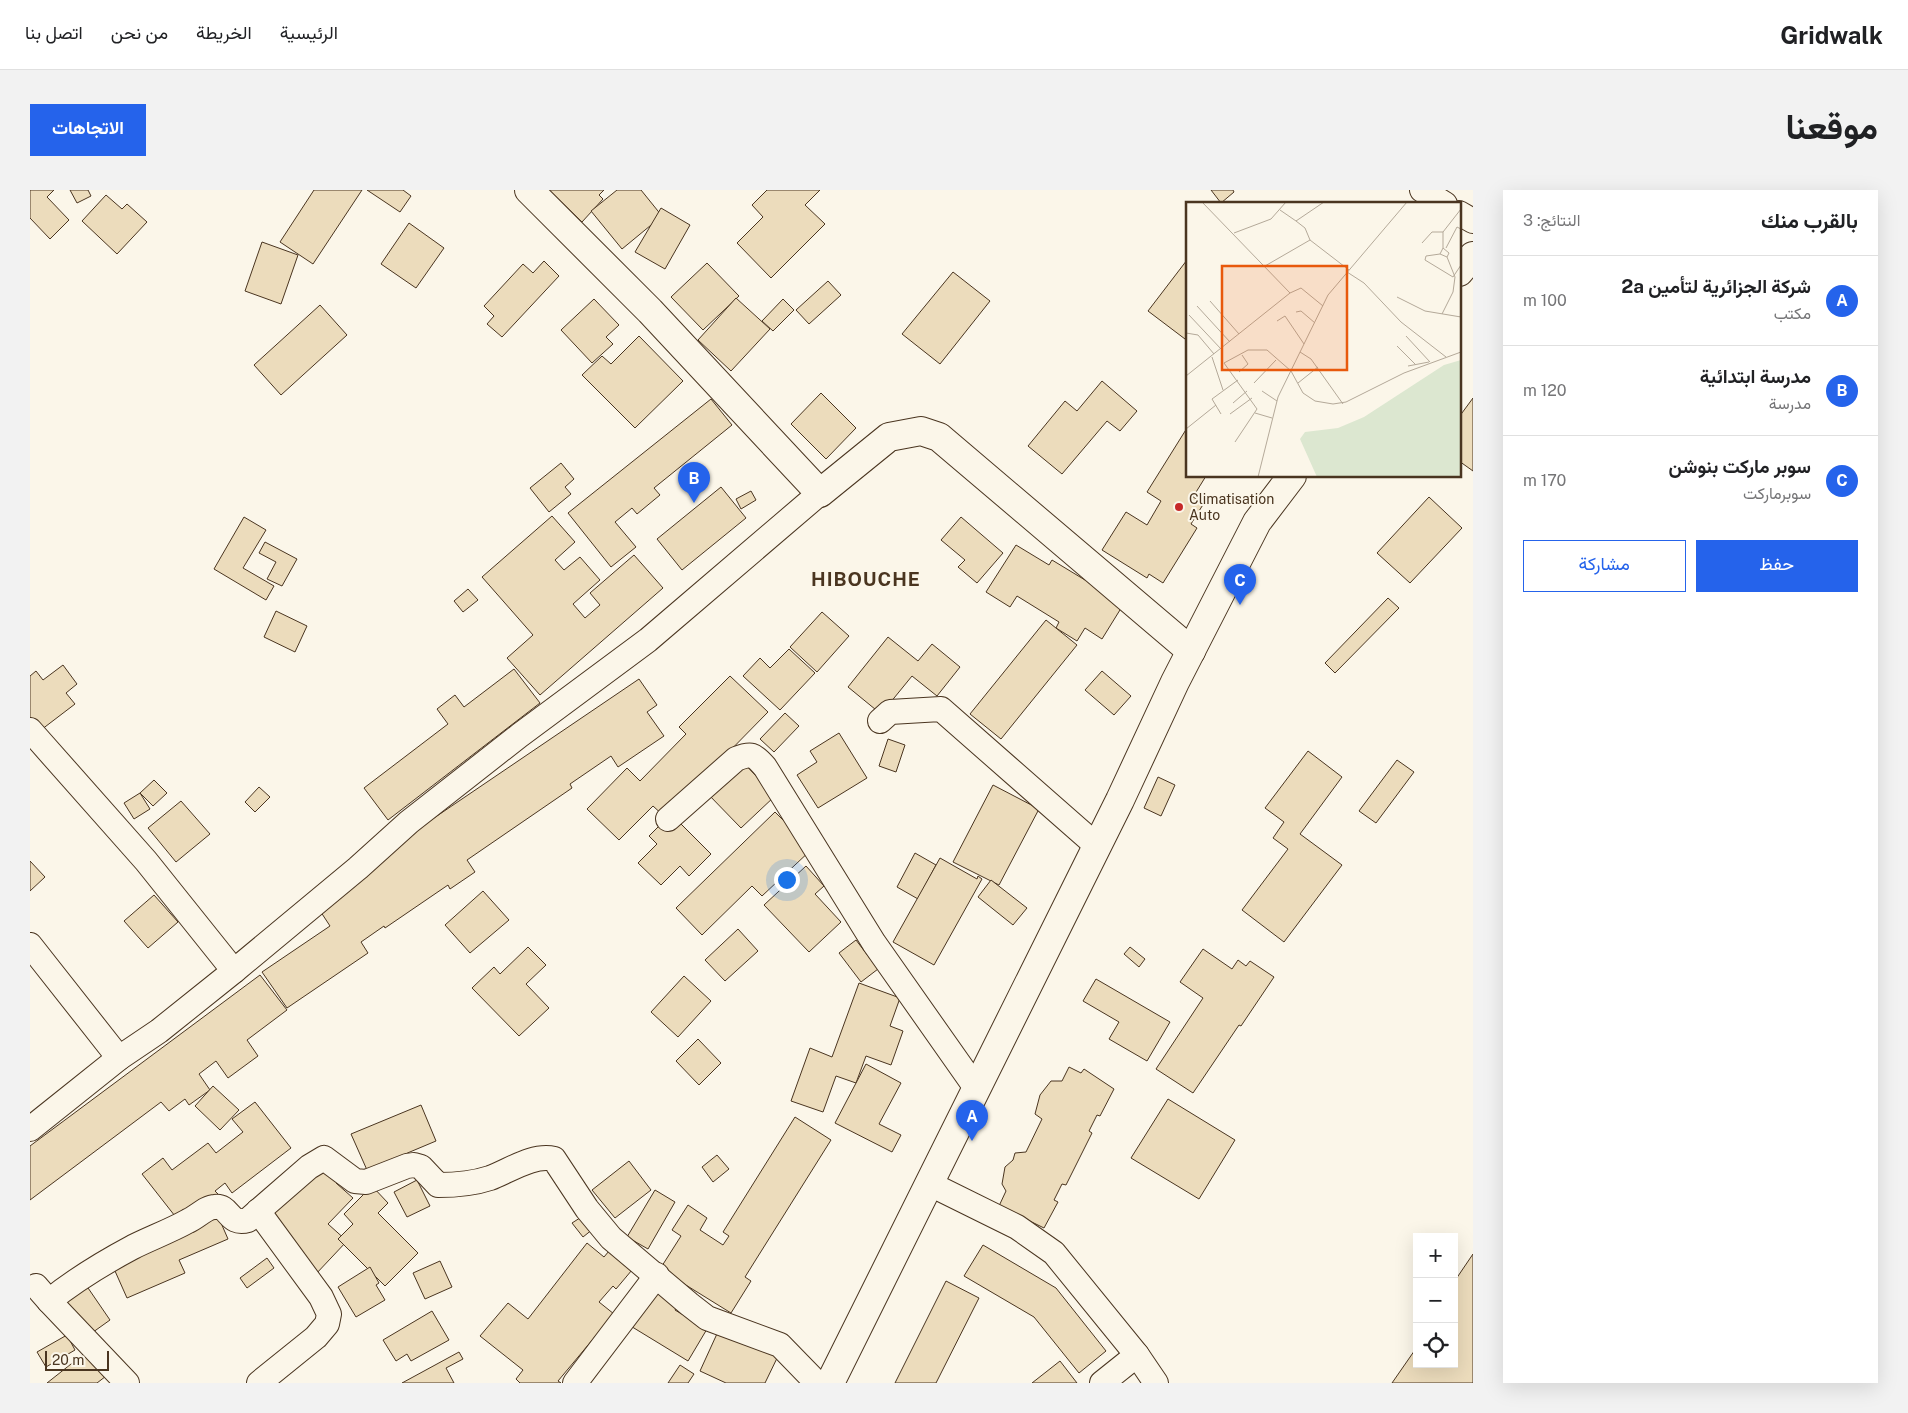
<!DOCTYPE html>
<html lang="ar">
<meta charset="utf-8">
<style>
body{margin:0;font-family:"Public Sans",Vazirmatn,sans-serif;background:#f2f2f2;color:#202124;direction:rtl}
.controls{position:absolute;right:15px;bottom:15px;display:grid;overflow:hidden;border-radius:0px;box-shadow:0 5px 20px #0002}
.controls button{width:45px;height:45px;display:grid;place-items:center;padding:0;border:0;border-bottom:1px solid #e0e0e0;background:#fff;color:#202124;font:25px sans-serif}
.scale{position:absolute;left:15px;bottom:12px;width:64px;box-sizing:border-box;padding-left:5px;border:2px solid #4a3520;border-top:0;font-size:14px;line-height:18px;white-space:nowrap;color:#4a3520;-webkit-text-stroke:4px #fbf6e9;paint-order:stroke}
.you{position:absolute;left:756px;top:689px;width:18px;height:18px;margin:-12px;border:4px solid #fff;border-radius:50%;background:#1a73e8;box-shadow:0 0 0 8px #1a73e833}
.badge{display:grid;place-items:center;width:32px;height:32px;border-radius:50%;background:#2563eb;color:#fff;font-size:16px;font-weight:700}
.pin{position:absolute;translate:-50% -41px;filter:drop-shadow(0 1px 2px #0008)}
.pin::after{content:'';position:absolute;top:26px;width:18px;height:15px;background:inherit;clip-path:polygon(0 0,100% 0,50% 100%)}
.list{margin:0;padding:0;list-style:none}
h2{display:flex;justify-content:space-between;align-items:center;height:65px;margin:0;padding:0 20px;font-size:21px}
h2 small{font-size:16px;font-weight:400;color:#757577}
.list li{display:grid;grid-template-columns:32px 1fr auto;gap:15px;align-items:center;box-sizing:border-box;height:90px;padding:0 20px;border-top:1px solid #e0e0e0}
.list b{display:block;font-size:19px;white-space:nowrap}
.list p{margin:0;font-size:16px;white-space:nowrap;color:#757577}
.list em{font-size:16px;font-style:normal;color:#757577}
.actions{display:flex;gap:10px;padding:15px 20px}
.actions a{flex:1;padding:11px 0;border:1px solid #2563eb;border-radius:0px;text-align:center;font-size:18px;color:#2563eb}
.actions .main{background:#2563eb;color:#fff}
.icon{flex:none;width:28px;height:28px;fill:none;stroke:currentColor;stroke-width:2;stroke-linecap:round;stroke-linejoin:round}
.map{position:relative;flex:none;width:1443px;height:1193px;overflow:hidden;direction:ltr;border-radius:0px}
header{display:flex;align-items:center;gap:30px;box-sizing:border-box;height:70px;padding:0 25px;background:#fff;border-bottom:1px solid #e0e0e0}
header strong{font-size:24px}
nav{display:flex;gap:28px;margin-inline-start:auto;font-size:18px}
.intro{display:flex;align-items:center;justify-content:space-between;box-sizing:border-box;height:120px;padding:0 30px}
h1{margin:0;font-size:35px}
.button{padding:12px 22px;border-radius:0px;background:#2563eb;color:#fff;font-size:18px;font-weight:700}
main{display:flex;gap:30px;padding:0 30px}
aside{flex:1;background:#fff;border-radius:0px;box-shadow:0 5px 20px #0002}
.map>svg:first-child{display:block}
.building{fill:#ecdcbc;stroke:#4a3520}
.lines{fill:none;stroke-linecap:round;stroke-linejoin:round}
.minor-casing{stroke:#4a3520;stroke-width:26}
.major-casing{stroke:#4a3520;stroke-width:30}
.minor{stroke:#fbf6e9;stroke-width:24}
.major{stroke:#fbf6e9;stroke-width:28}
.poi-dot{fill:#c62828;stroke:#fbf6e9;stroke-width:2}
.labels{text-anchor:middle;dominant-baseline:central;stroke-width:4;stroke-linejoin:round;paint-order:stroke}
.poi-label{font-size:14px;fill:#4a3520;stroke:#fbf6e9;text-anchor:start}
.district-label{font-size:19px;font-weight:bold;letter-spacing:1px;fill:#4a3520;stroke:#fbf6e9}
.inset-road{fill:none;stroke:#b4a999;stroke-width:1}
.view{fill:#e8590c;fill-opacity:0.15;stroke:#e8590c;stroke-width:2.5}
.inset-edge{fill:none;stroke:#4a3520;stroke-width:2.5}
</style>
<header>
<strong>Gridwalk</strong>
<nav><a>الرئيسية</a><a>الخريطة</a><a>من نحن</a><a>اتصل بنا</a></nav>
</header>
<div class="intro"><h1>موقعنا</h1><a class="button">الاتجاهات</a></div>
<main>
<aside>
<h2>بالقرب منك<small>النتائج: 3</small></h2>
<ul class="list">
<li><span class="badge">A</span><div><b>شركة الجزائرية لتأمين 2a</b><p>مكتب</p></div><em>100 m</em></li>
<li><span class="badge">B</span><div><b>مدرسة ابتدائية</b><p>مدرسة</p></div><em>120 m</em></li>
<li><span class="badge">C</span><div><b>سوبر ماركت بنوشن</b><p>سوبرماركت</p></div><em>170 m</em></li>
</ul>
<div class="actions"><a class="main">حفظ</a><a>مشاركة</a></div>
</aside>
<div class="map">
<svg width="1443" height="1193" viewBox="0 0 1443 1193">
<rect width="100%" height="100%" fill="#fbf6e9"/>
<g class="building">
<path d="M0,0H24L17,7L39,30L20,49L0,28Z"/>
<path d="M40,0H58L61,6L47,13Z"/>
<path d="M284,0H332L283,74L250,52Z"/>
<path d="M337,0H373L381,6L370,22Z"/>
<path d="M519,0H574L569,5L573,9L552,32Z"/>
<path d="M587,0H611L632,26L592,59L561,21Z"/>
<path d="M737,0H790L775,15L795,34L741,88L707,53L733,27L722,15Z"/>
<path d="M1181,0H1203L1204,2L1191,13Z"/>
<path d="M76,5L92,19L97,14L117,32L87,64L52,31Z"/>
<path d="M631,18L660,35L635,79L605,62Z"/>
<path d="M379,33L414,58L386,98L351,74Z"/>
<path d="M232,52L268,65L251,114L215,101Z"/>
<path d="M1157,70V147L1155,149L1118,121Z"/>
<path d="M514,71L529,86L472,147L457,134L464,126L454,116L493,74L503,83Z"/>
<path d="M677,73L709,106L673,140L641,107Z"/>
<path d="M923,82L960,111L910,174L872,144Z"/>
<path d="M798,91L811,105L779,134L766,120Z"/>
<path d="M706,108L740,139L701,181L668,150Z"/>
<path d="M564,109L589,135L576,147L583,154L562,173L531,140Z"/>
<path d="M753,109L764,120L743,141L732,131Z"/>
<path d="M290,115L317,145L251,205L224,175Z"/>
<path d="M609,146L653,191L605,238L552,185L572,166L581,174Z"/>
<path d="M1072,191L1107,221L1090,241L1077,231L1032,284L998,256L1035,211L1047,221Z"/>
<path d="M791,203L826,238L796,269L761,234Z"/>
<path d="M1443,208V281L1429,271V227Z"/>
<path d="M681,209L702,235L624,298L630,305L607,324L602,318L585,332L606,357L581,377L538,323Z"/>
<path d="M1157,238V286H1176L1163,307L1174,313L1161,334L1167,338L1133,393L1119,384L1117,388L1072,360L1096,322L1117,335L1131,311L1117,302Z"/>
<path d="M531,273L544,289L535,297L541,304L519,322L500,298Z"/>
<path d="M691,297L716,328L652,380L627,349Z"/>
<path d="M721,301L726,310L711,319L706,309Z"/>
<path d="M1399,307L1432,338L1380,393L1347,363Z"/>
<path d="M522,326L545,352L525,370L534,380L550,367L570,390L543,414L555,428L570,415L560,403L604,365L633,398L510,505L477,468L503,445L452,387Z"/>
<path d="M214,327L236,340L213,378L244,396L236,410L184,379Z"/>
<path d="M931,327L973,363L947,393L928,377L935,370L911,350Z"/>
<path d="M235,352L267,369L252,396L237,389L246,372L229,363Z"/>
<path d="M986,355L1019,375L1022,370L1055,390L1060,382L1098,407L1072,449L1055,438L1047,451L1026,438L1029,432L987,406L980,417L956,402Z"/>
<path d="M438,399L448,410L433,422L424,411Z"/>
<path d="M1358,408L1369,418L1305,483L1295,473Z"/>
<path d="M246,421L277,436L265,462L234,447Z"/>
<path d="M792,422L819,446L787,482L760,457Z"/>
<path d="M1016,430L1047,455L971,549L940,524Z"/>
<path d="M858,447L888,471L902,454L930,477L907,506L882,486L851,524L818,497Z"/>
<path d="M759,459L785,483L750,520L713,486L730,468L740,478Z"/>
<path d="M33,475L47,494L36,503L45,514L7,543L0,534V486L6,481L13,490Z"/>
<path d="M484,479L510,513L358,630L334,598L418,534L407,519L425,505L434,517Z"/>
<path d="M1072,481L1101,506L1084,525L1055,500Z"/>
<path d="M700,486L738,522L635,627L623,616L589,650L557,619L597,578L610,591L656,544L649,537Z"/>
<path d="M609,489L627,515L617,522L634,546L588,577L581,566L540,594L542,598L437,670L445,682L420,699L418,695L355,738L354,736L331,752L338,763L257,818L232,782L300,736L283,710Z"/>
<path d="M755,523L769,536L744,562L730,549Z"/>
<path d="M809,543L837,588L788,618L767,585L787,572L780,561Z"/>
<path d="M858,549L875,555L866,582L849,576Z"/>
<path d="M1278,561L1312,587L1270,644L1312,675L1254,752L1212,720L1258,659L1243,648L1254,632L1235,618Z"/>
<path d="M711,570L745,606L711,638L677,603Z"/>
<path d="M1367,570L1384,582L1346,633L1329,621Z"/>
<path d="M1128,587L1145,595L1131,626L1114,618Z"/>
<path d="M124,590L137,603L123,616L110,603Z"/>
<path d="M963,595L1009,619L969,695L923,672Z"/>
<path d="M229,597L240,607L225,622L215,612Z"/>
<path d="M110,603L120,619L104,629L94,613Z"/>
<path d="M151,611L180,644L146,672L118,638Z"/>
<path d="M745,622L782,659L732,706L722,696L672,745L646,718Z"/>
<path d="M641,624L681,664L659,686L650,676L631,695L608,673L627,654L619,646Z"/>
<path d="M885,663L906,675L888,709L867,697Z"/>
<path d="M910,668L947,689L948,686L952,689L904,775L863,752Z"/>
<path d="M0,671L15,687L0,701Z"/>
<path d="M776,676L794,696L785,704L811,732L779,762L734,715Z"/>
<path d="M961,690L997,718L983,735L948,707Z"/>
<path d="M453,701L479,730L440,763L415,735Z"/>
<path d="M124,705L148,732L118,758L94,731Z"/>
<path d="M708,739L728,761L695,791L675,770Z"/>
<path d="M826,750L848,779L831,792L809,763Z"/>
<path d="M498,757L516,775L496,794L519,818L489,846L442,798L464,777L470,784Z"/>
<path d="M1100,757L1115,769L1109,777L1094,764Z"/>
<path d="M1173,759L1202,779L1208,770L1216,776L1220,771L1244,787L1211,836L1209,835L1163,903L1126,879L1173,808L1150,792Z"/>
<path d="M230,785L257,820L217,850L228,866L198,888L186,871L169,884L180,900L159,915L155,909L139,921L131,912L0,1010V956Z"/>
<path d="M654,786L681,811L648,847L621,822Z"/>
<path d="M1066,789L1140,832L1117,871L1079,849L1089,832L1053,811Z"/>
<path d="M829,793L870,808L860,836L873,841L861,875L836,866L826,893L806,886L793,922L761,911L780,858L802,867Z"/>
<path d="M668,849L691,873L669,895L646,871Z"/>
<path d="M836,874L871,893L849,934L871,945L862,962L805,933Z"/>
<path d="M1039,877L1051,883L1054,879L1084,899L1070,926L1067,925L1059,941L1062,943L1036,995L1032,994L1024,1010L1028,1012L1014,1038L969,1016L976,1001L972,994L975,977L983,970L985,963L996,962L1012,929L1005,924L1010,905L1021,891H1032Z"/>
<path d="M183,896L209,920L190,940L165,916Z"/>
<path d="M1138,909L1205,950L1169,1009L1101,968Z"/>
<path d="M225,912L261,958L202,1003L195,993L185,1001L190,1006L152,1035L112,984L133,968L142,980L178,953L186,963L213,942L202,929Z"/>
<path d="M391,915L406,951L337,980L321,944Z"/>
<path d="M765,927L801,950L715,1087L721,1091L701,1123L630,1079L651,1046L642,1040L658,1015L677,1028L670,1040L693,1055L699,1046L693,1042Z"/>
<path d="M687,965L699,979L683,992L672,977Z"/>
<path d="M295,970L313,986L306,993L323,1008L298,1034L317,1051L285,1085L232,1035Z"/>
<path d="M599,971L621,1000L585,1028L562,1000Z"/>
<path d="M387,990L400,1016L377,1027L364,1002Z"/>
<path d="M342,996L358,1013L348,1023L388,1063L355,1096L308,1049L323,1034L314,1024Z"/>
<path d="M625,1000L645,1012L618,1059L597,1047Z"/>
<path d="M188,1026L198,1049L149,1070L155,1083L97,1108L81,1072Z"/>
<path d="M553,1026L563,1039L553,1047L542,1033Z"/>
<path d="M557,1053L574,1067L584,1055L607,1074L586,1099L583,1096L569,1112L584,1124L528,1191L531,1193H490L486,1189L493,1180L450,1146L478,1113L498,1129Z"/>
<path d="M953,1055L1026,1098L1076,1161L1049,1183L1004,1127L934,1086Z"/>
<path d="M1443,1064V1193H1362L1387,1157V1174H1424V1092Z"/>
<path d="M237,1068L244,1078L217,1098L210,1088Z"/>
<path d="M410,1071L422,1097L395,1109L383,1083Z"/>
<path d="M340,1077L349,1093L346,1095L355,1110L326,1127L308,1097Z"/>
<path d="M916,1091L949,1108L906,1193H865Z"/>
<path d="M56,1095L80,1130L59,1145L35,1109Z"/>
<path d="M622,1096L649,1113L645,1120L677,1139L658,1171L599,1135Z"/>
<path d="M402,1121L419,1150L381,1171L377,1164L366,1171L353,1150Z"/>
<path d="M691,1135L750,1162L735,1193H696L670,1181Z"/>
<path d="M37,1145L45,1160L16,1177L7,1162Z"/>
<path d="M60,1159L80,1183L67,1193H17Z"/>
<path d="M429,1162L433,1169L416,1178L424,1193H372Z"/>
<path d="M1030,1171L1047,1193H1002Z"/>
<path d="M650,1175L664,1184L658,1193H638Z"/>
</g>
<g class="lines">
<g class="minor-casing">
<g id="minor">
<path d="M1392,0L1415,14"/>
<path d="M1429,23L1443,31"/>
<path d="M850,531L860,522L911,519L1067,656"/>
<path d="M0,540L116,671L204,781"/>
<path d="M638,629L706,569C721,563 724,564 735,577L844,753L946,898"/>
<path d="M0,755L89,868"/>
<path d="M0,939L89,868L129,841L204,781L328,678L379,632L490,545L618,450L790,303"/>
<path d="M898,993L987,1037L1024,1063L1107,1165L1126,1193"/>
<path d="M228,1021L291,1107L299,1124L297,1134L286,1147L229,1193"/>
<path d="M6,1096L19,1111L97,1193"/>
<path d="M19,1111C45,1090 73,1073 103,1057C121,1048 140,1041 158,1031C167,1027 176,1017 185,1017C200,1015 198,1036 218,1030L279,977L294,968L325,991L336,992L377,976L384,975L391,977L408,995C424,995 445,993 460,988C479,981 503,964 524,969L557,1019L581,1048L659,1114L677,1128L750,1155L787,1193"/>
<path d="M545,1193L627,1085"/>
<path d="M1072,1193L1107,1165"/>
</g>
</g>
<g class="major-casing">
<g id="major">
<path d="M499,0L620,121L790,303L859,247L891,241L909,247L1161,461"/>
<path d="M1429,82L1443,66"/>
<path d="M800,1193L1090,610L1145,492L1227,332L1262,286"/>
</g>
</g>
<use href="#minor" class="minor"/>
<use href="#major" class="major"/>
</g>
<circle class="poi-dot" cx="1149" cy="317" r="5"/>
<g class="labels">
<g class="poi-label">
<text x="1159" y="309">Climatisation<tspan x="1159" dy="16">Auto</tspan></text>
</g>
<g class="district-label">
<text x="836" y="389">HIBOUCHE</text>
</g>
</g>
<g transform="translate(1156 12)">
<rect width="275" height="275" fill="#fbf6e9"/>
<path d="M275,158V275H131L114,237L119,230L152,226L178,215L258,163Z" fill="#dce7d0"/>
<path class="inset-road" d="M16,0L104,91L115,86L137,104M94,8L110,19L138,0M110,19L119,26L124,38L163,68M48,31L85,17L100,0M236,41L246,30H257M257,46V30L275,7M260,46L271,25L275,27M254,52L257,46L263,51L261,55L254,52L240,54L239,58L267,75L275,63M79,64L124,38M161,70L178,81L215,120L260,155M211,95L239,109L275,115M24,99L53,132M11,104L44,140M110,110L115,109L129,121M256,112L267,90L269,75L261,55M3,113L35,147M91,119L99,114L118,142M0,131L12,133L28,152M220,134L244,160M211,144L230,163M114,150L125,157L157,202M26,155L37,188M38,161L62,148H81L105,169L117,191L129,199L147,202L160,200L218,171L275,150M38,161L71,207L49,240M222,164L243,160M53,170L62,162L56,153M0,174L104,91M68,181L90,158M112,181L132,165M76,189L91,199M47,201L61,189M69,211L86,216M35,212L26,197L52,178M44,212L66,196M0,227L30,203M72,275L92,195L142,93L221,0"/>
<path class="view" d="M36,64H161V168H36Z"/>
<rect width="275" height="275" class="inset-edge"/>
</g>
</svg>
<div class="controls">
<button>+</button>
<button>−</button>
<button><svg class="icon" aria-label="locate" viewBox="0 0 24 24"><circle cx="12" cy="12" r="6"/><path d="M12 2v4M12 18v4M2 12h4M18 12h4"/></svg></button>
</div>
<div class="scale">20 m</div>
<div class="you"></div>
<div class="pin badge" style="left:942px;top:951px">A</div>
<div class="pin badge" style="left:664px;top:313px">B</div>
<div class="pin badge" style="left:1210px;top:415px">C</div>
</div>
</main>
